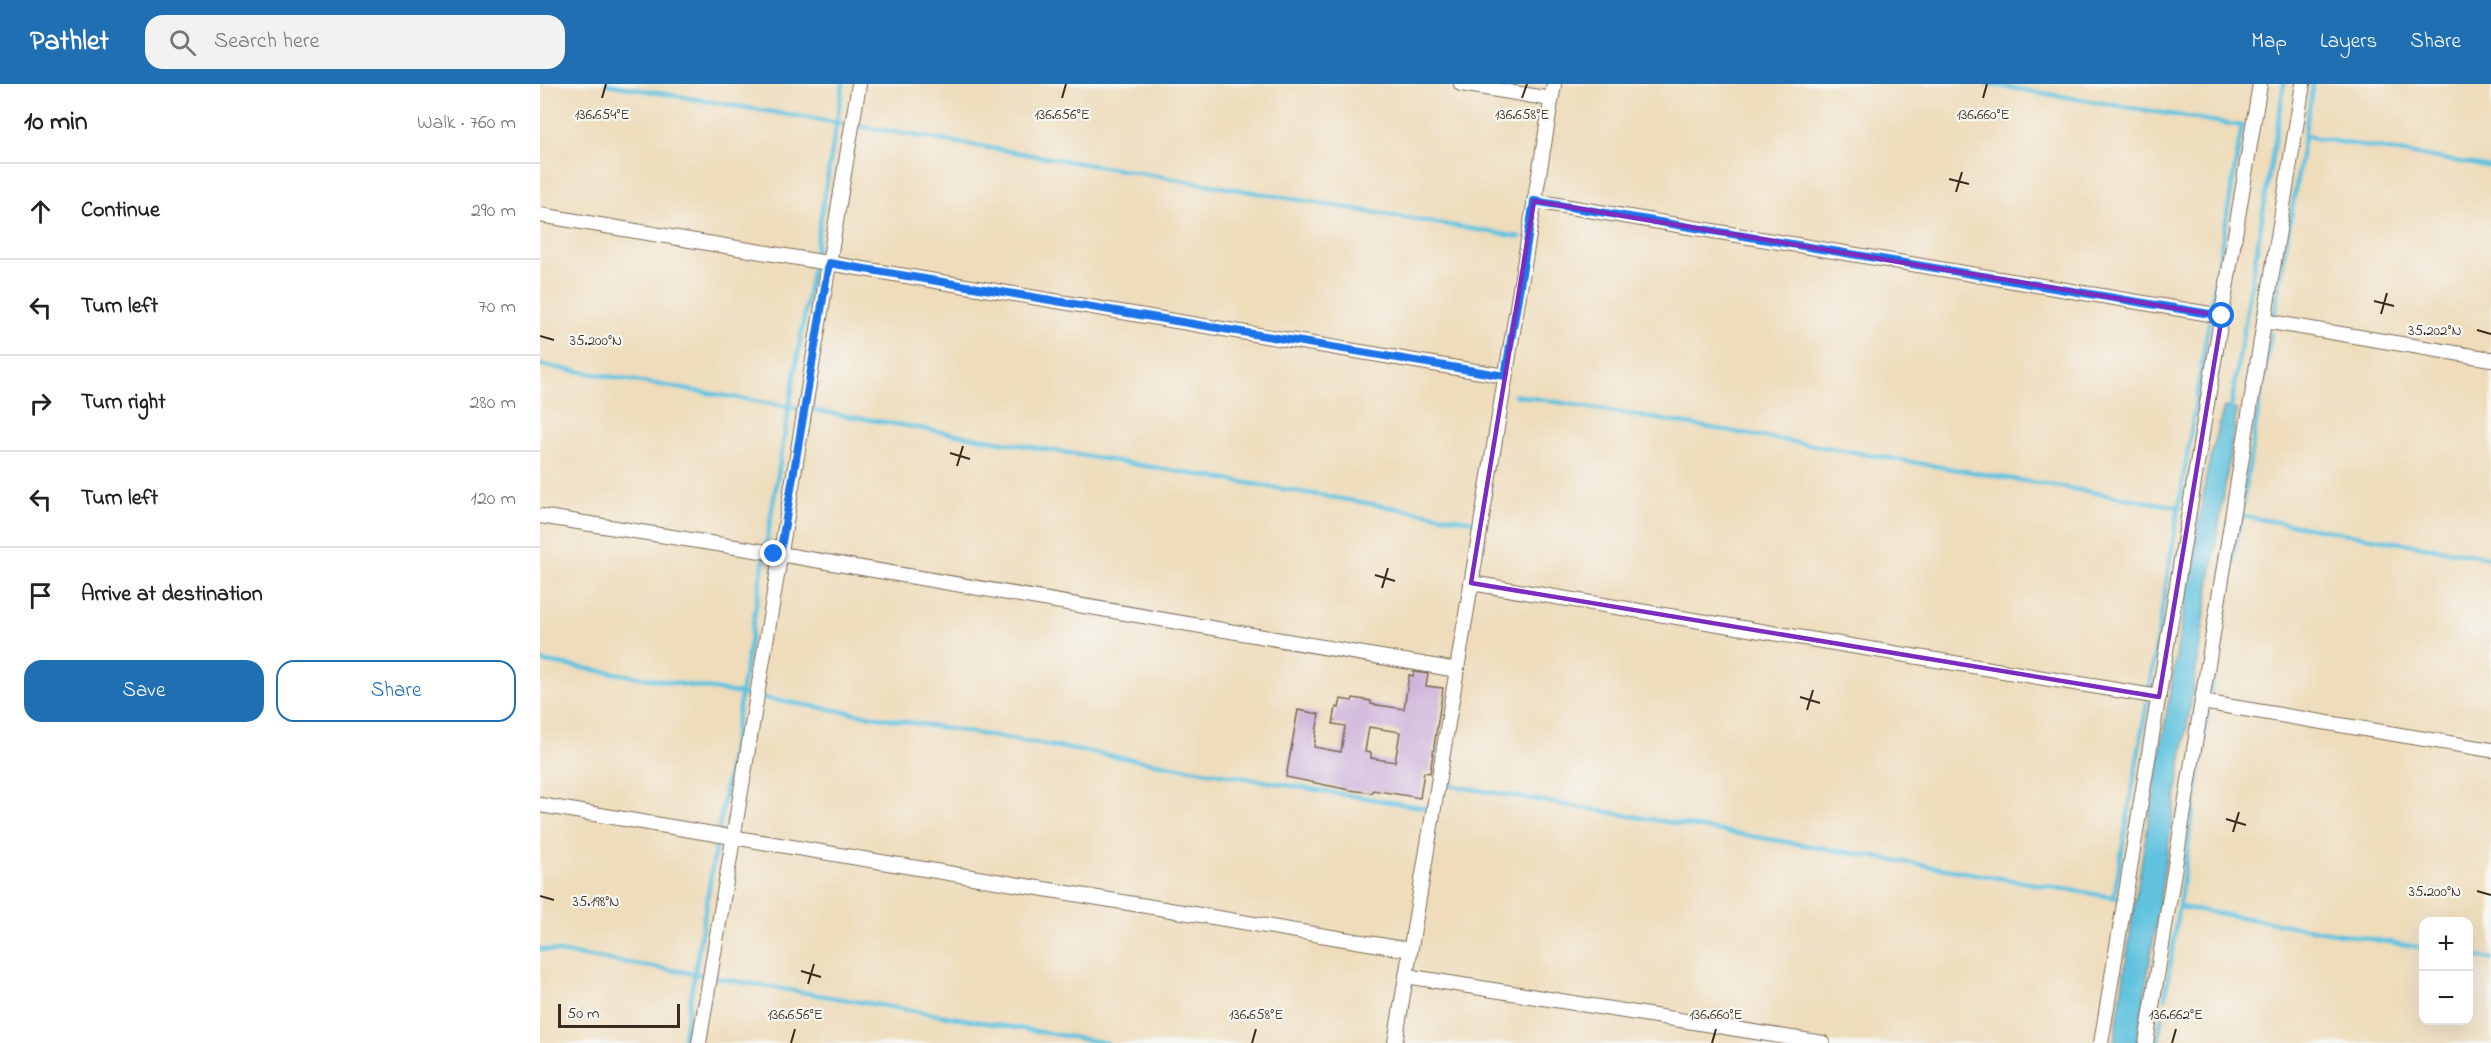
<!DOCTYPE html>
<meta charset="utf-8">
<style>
body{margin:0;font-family:"Indie Flower",sans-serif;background:#f2f2f2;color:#222}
.controls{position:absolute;right:18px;bottom:18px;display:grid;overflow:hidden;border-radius:12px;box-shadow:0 6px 24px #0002}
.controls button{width:54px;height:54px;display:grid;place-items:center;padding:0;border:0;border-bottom:2px solid #e0e0e0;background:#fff;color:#222;font:30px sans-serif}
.scale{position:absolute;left:18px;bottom:15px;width:122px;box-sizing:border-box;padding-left:6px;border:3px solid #3b2a1e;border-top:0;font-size:16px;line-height:21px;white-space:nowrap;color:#3b2a1e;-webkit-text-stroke:4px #f6f6f2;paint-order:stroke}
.stop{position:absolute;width:18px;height:18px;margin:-14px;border:4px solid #1a73e8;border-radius:50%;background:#fff}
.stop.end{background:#1a73e8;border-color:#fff;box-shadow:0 2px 6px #0008}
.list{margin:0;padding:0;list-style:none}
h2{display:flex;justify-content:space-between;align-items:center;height:78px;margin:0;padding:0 24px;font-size:26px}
h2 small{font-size:20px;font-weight:400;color:#767676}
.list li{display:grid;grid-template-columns:39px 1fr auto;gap:18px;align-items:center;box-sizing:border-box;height:96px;padding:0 24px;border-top:2px solid #e0e0e0}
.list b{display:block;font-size:22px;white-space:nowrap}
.list em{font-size:20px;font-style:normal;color:#767676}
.actions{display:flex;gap:12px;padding:18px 24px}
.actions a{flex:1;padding:14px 0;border:2px solid #1f6fb2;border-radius:18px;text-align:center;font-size:21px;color:#1f6fb2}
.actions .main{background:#1f6fb2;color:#fff}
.icon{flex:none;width:33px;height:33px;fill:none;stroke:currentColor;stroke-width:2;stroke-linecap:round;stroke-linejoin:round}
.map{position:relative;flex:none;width:1951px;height:959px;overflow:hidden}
header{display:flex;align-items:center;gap:36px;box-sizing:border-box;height:84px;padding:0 30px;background:#1f6fb2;color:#fff}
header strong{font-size:28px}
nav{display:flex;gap:33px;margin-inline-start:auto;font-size:21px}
.search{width:420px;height:54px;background:#f2f2f2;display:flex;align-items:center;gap:15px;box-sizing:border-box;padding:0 21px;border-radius:18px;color:#767676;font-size:22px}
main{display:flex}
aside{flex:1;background:#fff}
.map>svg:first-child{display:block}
.water{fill:#61c2df;stroke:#4e767e;stroke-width:1.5}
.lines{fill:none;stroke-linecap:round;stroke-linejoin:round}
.stream{stroke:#61c2df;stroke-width:4.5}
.building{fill:#cbadd8;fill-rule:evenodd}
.minor-casing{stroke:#7a6855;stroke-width:16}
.minor{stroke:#fff;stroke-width:14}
.route{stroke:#1a73e8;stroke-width:8}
.marked{fill:none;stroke:#7b2cbf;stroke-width:4.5;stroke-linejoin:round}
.ticks{fill:none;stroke:#3b2a1e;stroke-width:2}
.ticks-label{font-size:15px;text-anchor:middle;fill:#3b2a1e;stroke:#f6f6f2;stroke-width:4.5;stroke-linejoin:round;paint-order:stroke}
</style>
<header>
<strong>Pathlet</strong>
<div class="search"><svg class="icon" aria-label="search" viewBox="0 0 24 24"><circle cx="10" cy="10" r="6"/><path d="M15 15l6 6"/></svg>Search here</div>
<nav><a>Map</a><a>Layers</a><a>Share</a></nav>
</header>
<main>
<aside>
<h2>10 min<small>Walk · 760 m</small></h2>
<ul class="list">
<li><svg class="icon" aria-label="ahead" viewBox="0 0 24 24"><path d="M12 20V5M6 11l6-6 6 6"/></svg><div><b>Continue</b></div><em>290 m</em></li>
<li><svg class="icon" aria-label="left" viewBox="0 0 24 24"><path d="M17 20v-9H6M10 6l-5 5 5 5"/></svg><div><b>Turn left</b></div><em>70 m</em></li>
<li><svg class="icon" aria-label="right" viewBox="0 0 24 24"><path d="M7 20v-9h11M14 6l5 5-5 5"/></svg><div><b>Turn right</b></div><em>280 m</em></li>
<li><svg class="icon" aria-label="left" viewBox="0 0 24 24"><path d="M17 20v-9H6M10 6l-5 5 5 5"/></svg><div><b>Turn left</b></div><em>120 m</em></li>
<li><svg class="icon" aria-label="arrive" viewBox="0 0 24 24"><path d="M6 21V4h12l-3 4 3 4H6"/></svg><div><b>Arrive at destination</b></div></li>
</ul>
<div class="actions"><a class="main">Save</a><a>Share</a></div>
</aside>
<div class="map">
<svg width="1951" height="959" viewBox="0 0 1951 959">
<rect width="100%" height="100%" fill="#f6f6f2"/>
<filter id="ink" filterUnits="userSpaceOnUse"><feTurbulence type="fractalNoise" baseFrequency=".0167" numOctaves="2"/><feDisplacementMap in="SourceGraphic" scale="12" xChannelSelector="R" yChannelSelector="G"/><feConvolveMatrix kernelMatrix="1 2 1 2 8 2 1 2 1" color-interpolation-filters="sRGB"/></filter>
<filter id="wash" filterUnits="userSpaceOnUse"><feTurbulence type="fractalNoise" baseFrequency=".008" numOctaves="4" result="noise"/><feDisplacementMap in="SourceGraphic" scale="24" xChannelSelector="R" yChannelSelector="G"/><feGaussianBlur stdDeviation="1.35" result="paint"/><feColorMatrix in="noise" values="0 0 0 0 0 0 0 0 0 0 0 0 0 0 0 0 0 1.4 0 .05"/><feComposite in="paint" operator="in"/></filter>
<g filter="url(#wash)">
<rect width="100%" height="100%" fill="#eedcba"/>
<path class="water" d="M1684,323L1697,326L1597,959H1574L1595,817L1667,388Z"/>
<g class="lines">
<g class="stream">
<path d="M66,0L304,40"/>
<path d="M1447,0L1702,42L1671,225"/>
<path d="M319,42L980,153"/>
<path d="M1764,52L1951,83"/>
<path d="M1734,233L1773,0"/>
<path d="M0,281L257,324"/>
<path d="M975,311L1639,423"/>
<path d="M272,326L933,437"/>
<path d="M1690,329L1744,0"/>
<path d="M1701,432L1951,474"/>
<path d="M0,577L209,611"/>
<path d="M1609,605L1669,237"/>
<path d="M1670,613L1731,250"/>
<path d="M223,614L886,724"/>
<path d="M908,701L1578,814"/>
<path d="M1574,813L1607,618"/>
<path d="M1640,823L1884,864"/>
<path d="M0,865L163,891"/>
<path d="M1928,871L1951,875"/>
<path d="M177,894L567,959"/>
<path d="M1625,914L1668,629"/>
<path d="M143,959L303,0"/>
<path d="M1618,959L1623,923"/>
</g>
</g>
<g id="blocks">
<path class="building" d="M874,588L888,590L886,602L903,604L890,689L884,688L880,714L833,706L832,709L810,706L746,693L758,626L779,630L774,663L801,668L805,642L793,640L796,623L799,624L801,615L812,617L813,614L831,617V620L864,625L869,591L873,592ZM829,643L860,648L855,678L831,674V669L825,668Z"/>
</g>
</g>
<g filter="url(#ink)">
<use href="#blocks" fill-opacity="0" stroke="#7a6855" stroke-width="1.5"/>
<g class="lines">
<g class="minor-casing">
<g id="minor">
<path d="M921,0L1011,15"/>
<path d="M994,117L1682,232"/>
<path d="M0,131L965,292"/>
<path d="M1724,237L1951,275"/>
<path d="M0,432L240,470L917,586"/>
<path d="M931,499L1619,613"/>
<path d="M1662,618L1951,666"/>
<path d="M0,721L870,866"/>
<path d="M866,892L1283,959"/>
<path d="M159,959L319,0"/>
<path d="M855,959L1014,0"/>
<path d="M1561,959L1720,0"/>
<path d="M1606,959L1763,0"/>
</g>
</g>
<use href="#minor" class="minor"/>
</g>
</g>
<g class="lines" filter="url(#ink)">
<path class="route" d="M234,470H240L289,179L965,292L994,117L1682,232"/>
</g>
<path class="marked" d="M994,117L1682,232L1619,613L931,499Z"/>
<path class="ticks" d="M62,14L66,0M522,14L526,0M982,14L987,0M1443,14L1447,0M1409,95L1429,100M1416,108L1422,88M1834,217L1854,222M1841,230L1847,209M1937,246L1951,250M0,252L14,256M410,369L430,375M417,382L423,362M835,491L855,497M842,504L848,484M1260,613L1280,619M1267,626L1273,606M1686,735L1706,741M1693,748L1699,728M1937,807L1951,811M0,812L14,816M261,887L281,893M268,900L274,880M251,959L255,945M712,959L716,945M1172,959L1176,945M1632,959L1636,945"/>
<g class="ticks-label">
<text x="62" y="35">136.654°E</text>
<text x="522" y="35">136.656°E</text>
<text x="982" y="35">136.658°E</text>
<text x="1443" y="35">136.660°E</text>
<text x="1895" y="251">35.202°N</text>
<text x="56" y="261">35.200°N</text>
<text x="1895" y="812">35.200°N</text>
<text x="56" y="822">35.198°N</text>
<text x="255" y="935">136.656°E</text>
<text x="716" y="935">136.658°E</text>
<text x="1176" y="935">136.660°E</text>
<text x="1636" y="935">136.662°E</text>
</g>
</svg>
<div class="controls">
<button>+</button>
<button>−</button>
</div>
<div class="scale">50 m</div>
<div class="stop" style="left:1682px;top:232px"></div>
<div class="stop end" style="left:234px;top:470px"></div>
</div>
</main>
